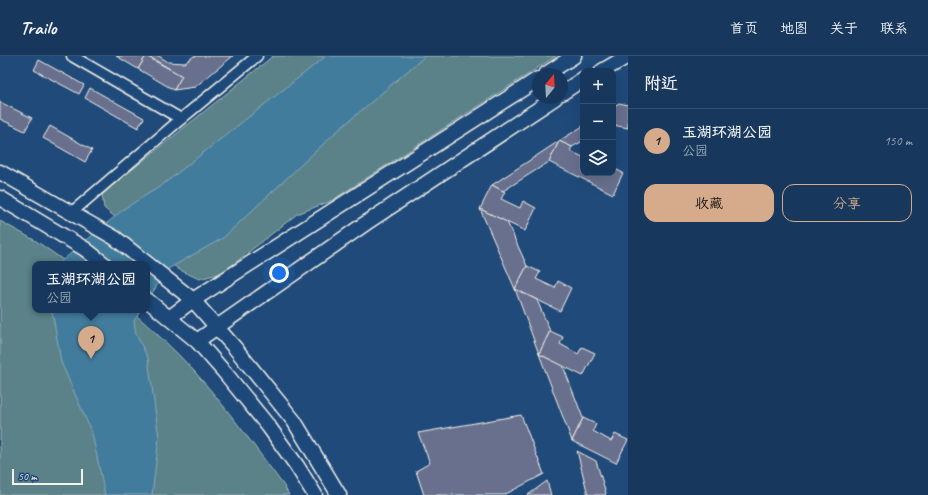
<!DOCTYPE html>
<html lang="zh">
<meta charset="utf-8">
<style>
body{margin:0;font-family:Caveat,"LXGW WenKai TC",sans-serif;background:#244365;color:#f1f3f6}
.controls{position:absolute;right:12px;top:12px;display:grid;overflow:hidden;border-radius:8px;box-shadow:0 4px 16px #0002}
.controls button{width:36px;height:36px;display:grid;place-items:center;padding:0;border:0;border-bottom:1px solid #365272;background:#17385c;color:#f1f3f6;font:20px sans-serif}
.compass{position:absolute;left:532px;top:12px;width:36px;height:36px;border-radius:50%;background:#17385c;box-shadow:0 4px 16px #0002;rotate:18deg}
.scale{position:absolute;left:12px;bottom:10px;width:71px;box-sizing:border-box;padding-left:4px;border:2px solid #f4f1e8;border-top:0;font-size:11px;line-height:14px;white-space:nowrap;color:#f4f1e8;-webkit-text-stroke:3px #1f4a7a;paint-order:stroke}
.you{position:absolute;left:279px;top:217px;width:14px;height:14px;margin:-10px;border:3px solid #fff;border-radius:50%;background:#1a73e8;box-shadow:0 0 0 6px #1a73e833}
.badge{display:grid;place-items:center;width:26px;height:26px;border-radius:50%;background:#d6ab8b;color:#111;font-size:13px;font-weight:700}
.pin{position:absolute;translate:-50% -33px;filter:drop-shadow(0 1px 2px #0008)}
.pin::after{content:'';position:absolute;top:21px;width:14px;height:12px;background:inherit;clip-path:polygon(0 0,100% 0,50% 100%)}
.popup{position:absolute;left:32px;top:205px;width:118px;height:52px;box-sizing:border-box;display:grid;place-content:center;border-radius:8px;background:#17385c;filter:drop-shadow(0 1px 3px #0005);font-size:13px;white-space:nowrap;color:#9eacbb}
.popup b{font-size:15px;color:#f1f3f6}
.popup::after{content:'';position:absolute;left:50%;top:100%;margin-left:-8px;border:8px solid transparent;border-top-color:#17385c}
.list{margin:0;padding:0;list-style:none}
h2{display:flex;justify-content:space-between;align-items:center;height:52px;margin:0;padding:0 16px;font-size:17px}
h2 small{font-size:13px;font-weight:400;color:#9eacbb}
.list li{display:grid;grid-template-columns:26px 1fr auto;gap:12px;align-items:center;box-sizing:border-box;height:64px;padding:0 16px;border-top:1px solid #365272}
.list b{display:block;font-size:15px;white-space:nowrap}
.list p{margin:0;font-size:13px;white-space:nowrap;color:#9eacbb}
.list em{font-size:13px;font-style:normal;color:#9eacbb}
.actions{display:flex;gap:8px;padding:12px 16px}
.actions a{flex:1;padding:9px 0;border:1px solid #d6ab8b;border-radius:12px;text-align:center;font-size:14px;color:#d6ab8b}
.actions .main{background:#d6ab8b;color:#111}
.icon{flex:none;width:22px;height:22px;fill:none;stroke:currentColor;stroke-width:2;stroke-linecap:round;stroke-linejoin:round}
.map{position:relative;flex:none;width:628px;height:439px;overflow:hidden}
header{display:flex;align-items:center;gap:24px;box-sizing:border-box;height:56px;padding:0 20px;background:#17385c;border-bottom:1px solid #365272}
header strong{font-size:19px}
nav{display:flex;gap:22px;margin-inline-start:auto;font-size:14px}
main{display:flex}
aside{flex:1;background:#17385c}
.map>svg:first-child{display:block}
.green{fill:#5a8288;stroke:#a7bab8}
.water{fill:#437b9d;stroke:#8aaabb}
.building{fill:#686f8e;stroke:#f4f1e8}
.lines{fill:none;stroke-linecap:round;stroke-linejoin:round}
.minor-casing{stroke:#f4f1e8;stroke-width:13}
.secondary-casing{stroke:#f4f1e8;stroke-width:17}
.minor{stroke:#1f4a7a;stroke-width:10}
.secondary{stroke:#1f4a7a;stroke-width:14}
</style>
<header>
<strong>Trailo</strong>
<nav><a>首页</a><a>地图</a><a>关于</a><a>联系</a></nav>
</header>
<main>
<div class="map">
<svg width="628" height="439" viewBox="0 0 628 439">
<rect width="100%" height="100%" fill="#1f4a7a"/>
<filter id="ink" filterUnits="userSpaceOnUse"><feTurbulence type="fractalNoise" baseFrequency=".025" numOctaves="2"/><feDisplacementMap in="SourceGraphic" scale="8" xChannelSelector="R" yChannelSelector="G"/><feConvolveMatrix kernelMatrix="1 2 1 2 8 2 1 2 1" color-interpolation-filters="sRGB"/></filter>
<g filter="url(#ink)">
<g class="green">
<path d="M273,0H556L331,145L297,158L222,217L199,223L178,213L104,152L102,139L113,129Z"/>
<path d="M0,165L36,185L69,208H35V254H130C152,273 174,293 194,315C226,351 255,391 284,430L289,439H0Z"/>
</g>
<g class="water">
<path d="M326,0H425L335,77L223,182L168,213L147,245V208H58L125,152L161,130Z"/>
<path d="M52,254H141L134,265L136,278L148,302L159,382L152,439H105L92,377L61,306Z"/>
</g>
<g class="building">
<path d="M116,0H146L138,13Z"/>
<path d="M146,0L182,20L174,34L138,13Z"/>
<path d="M148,0H159L168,6L185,7L194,0H233L195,31L174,34L182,20Z"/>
<path d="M39,4L84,29L79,38L34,14Z"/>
<path d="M90,32L144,62L138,72L85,42Z"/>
<path d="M0,46L32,62L25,75L0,63Z"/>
<path d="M619,47L628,49V72L613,69V51Z"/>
<path d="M50,70L92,94L85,106L43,82Z"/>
<path d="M583,70V85L572,91L559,85Z"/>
<path d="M559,85L572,91L570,95L583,101V117H613V112L623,117L613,138L549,106Z"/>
<path d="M559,85L549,106L503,135L492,129Z"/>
<path d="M492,129L505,136L501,143L520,152L523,145L536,152L525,175L480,153Z"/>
<path d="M480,153L507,166L527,210L515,233Z"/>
<path d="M527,210L540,216L536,223L555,232L558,225L571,232L560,255L515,233Z"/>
<path d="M515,233L537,244L550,275L539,298Z"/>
<path d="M550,275L563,281L560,288L578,298L582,291L595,297L583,320L539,298Z"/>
<path d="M539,298L563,310L583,362L572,385Z"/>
<path d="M521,359L544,418L504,439H424L416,415L430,407L418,377Z"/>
<path d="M583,362L596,368L593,375L611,385L615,378L628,384L616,407L572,385Z"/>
<path d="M577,395L596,405L606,437L605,439H588Z"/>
<path d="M547,425L551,439H528Z"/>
</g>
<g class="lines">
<g class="minor-casing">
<g id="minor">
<path d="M72,0L181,63"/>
<path d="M71,157L181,63L257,0"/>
</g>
</g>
<g class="secondary-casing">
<g id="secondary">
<path d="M602,15L628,0"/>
<path d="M546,18L574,0"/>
<path d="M562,37L583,23"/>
<path d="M0,116L115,182L193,244L235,292L294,365L339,439"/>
<path d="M0,142L85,193L104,208"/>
<path d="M147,244L197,285L226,318L269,371L297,410L315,439"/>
<path d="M169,262L193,244L538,23"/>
<path d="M197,285L366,167L555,42"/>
</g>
</g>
<use href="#minor" class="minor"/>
<use href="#secondary" class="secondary"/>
</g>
</g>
</svg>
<div class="controls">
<button>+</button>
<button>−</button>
<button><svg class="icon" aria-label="layers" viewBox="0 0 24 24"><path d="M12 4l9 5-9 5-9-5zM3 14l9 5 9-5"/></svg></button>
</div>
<svg class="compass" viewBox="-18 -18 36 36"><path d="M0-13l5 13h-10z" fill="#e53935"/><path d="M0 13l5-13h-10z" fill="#9eacbb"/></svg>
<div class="scale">50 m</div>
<div class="you"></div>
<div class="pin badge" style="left:91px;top:303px">1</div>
<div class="popup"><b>玉湖环湖公园</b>公园</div>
</div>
<aside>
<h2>附近<small></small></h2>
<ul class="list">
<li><span class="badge">1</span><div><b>玉湖环湖公园</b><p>公园</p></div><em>150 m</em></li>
</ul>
<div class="actions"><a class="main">收藏</a><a>分享</a></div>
</aside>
</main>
